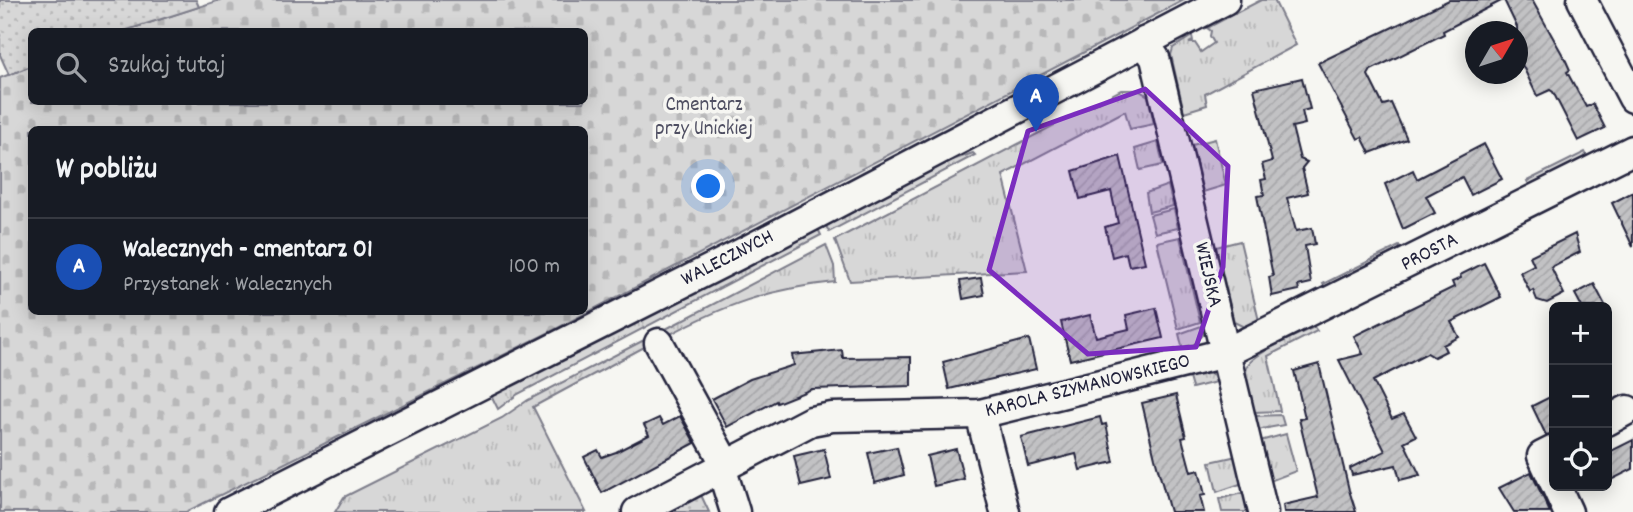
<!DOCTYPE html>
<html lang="pl">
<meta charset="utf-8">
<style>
body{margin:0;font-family:Dekko,sans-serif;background:#242831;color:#f1f3f6}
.controls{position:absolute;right:21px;bottom:21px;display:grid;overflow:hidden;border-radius:10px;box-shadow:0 4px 18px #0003}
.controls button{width:63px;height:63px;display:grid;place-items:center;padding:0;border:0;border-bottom:2px solid #363941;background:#171b24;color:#f1f3f6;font:35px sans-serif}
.compass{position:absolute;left:1465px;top:21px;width:63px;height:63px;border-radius:50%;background:#171b24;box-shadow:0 4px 18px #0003;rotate:51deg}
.you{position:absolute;left:709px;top:187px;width:24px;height:24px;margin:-18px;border:5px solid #fff;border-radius:50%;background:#1a73e8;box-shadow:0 0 0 10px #1a73e833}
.badge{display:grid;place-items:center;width:46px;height:46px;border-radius:50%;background:#9495a2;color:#fff;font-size:23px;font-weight:700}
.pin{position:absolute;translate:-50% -58px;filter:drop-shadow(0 2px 4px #0008)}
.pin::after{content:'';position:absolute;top:37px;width:24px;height:21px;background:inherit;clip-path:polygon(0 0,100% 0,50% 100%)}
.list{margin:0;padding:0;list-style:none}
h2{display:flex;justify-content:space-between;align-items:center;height:91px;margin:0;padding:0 28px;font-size:30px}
h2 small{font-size:23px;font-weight:400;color:#9ea1a6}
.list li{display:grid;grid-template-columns:46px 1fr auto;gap:21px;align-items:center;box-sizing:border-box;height:98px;padding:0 28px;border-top:2px solid #363941}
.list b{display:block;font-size:26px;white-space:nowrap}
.list p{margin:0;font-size:23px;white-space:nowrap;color:#9ea1a6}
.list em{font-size:23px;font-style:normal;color:#9ea1a6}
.icon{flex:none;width:38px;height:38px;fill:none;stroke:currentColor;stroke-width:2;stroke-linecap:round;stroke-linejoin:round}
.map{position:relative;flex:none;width:1633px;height:512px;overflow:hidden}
.search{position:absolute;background:#171b24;box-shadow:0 4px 18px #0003;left:28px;top:28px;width:560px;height:77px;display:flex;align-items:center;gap:18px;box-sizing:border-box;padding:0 24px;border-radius:10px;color:#9ea1a6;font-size:26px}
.panel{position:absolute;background:#171b24;box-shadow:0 4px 18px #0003;left:28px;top:126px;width:560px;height:189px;border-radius:10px}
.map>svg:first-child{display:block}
.grass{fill:url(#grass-tufts);stroke:#7c7c89;stroke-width:2}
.cemetery{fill:url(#cemetery-stones);stroke:#7c7c89;stroke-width:2;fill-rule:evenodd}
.garden{fill:url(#garden-dots);stroke:#7c7c89;stroke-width:2}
.building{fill:url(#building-hatch);stroke:#22223b;stroke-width:2}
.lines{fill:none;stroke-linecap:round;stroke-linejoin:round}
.minor-casing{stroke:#22223b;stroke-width:33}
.minor{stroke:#f6f6f2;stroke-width:28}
.marked{fill:#7b2cbf;fill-opacity:0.2;stroke:#7b2cbf;stroke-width:5;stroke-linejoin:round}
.labels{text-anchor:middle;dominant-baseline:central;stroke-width:7;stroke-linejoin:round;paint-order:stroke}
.park-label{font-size:21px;fill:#4f4f62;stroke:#f6f6f2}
.street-label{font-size:21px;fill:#22223b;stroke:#f6f6f2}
</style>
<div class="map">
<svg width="1633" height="512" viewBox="0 0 1633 512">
<defs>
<pattern id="grass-tufts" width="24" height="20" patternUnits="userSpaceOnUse" patternTransform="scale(1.75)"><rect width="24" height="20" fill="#d7d7d7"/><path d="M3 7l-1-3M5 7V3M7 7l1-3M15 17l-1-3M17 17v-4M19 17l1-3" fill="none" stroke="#b8b8b9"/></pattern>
<pattern id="cemetery-stones" width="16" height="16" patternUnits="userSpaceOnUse" patternTransform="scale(1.75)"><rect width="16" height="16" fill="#d7d7d7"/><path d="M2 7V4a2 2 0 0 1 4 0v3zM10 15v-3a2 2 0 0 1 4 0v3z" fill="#b8b8b9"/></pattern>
<pattern id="garden-dots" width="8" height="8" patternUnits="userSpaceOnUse" patternTransform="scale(1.75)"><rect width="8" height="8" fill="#d7d7d7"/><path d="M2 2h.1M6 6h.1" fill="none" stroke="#b8b8b9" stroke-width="1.8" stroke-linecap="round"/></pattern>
<pattern id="building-hatch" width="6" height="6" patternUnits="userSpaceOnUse" patternTransform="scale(1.75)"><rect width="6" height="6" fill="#c2c2c4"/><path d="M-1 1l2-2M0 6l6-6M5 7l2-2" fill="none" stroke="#a6a6a9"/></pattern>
</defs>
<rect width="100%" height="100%" fill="#f6f6f2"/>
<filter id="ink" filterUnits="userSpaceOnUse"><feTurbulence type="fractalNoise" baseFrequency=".0143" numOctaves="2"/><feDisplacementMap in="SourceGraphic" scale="14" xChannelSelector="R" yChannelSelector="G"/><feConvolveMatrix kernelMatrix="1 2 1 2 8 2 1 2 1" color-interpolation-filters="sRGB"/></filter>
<g filter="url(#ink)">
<g class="grass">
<path d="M1261,0H1274L1296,45L1205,94L1207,105L1184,112L1171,55L1173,48L1192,36L1193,41L1189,43H1195L1201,52L1214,43L1210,36L1211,31L1207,28Z"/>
<path d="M1121,90H1138L1148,96L1154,124L1130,129L1125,111L1003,175L1027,271L850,281L835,240Z"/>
<path d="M1215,139L1226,185L1203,192L1192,145Z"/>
<path d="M1158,142L1163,165L1140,170L1135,149Z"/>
<path d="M1585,152L1587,156L1529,185L1527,181Z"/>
<path d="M973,153L975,155L829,232L825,224L941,164Z"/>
<path d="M1168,185L1173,206L1149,212L1146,193Z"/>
<path d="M1174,209L1178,228L1155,233L1150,215Z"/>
<path d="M817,227L821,235L518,394L498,409L491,395Z"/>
<path d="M1180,237L1200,322L1178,329L1157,242Z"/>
<path d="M1240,241L1259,321L1244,327L1234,322L1216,247Z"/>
<path d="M826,245L834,266L835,282C768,289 724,305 665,337L662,331Z"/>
<path d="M1399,246L1401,250L1326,289L1323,284Z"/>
<path d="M1201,326L1203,335L1192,347L1183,350L1179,334Z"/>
<path d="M1314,327L1317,331L1268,356L1280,411L1254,412C1251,399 1243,380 1247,367C1251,354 1300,334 1314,327Z"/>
<path d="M648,338L650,344L533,407L586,512H335L344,497L502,418L528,400Z"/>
<path d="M1200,374H1213L1216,382L1192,388L1189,378L1113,395Z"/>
<path d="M1281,415L1284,425L1257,430L1255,416Z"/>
<path d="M1286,434L1296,471L1270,481L1260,441Z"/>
<path d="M1237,456L1243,483L1217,492L1210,462Z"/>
<path d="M1242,493L1246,494L1250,512H1222L1219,499Z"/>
</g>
<path class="cemetery" d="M220,0H1184L554,330L186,512H0V78L31,66L32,102H584V32L124,31ZM32,130H584V312H32Z"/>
<g class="garden">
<path d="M0,0H196L199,7L124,31L32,32L31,66L9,75L0,55Z"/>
<path d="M701,495L709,512H670Z"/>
</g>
<g class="building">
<path d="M1449,0H1503L1443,31L1444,34L1371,70L1368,75L1383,105L1391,103L1407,139L1370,153L1362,137L1358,139L1318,63Z"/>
<path d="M1504,0H1532L1566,61L1570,70L1567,72L1586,107L1593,104L1605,128L1578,141L1553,92L1550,90L1537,96L1517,54V27Z"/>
<path d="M1302,78L1310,109L1302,111L1305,124L1292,127L1300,159L1307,162L1302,168L1308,193L1287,198L1296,231L1312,228L1315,244L1305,246L1311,283L1298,286L1299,290L1272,296L1269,277L1273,276L1257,196L1264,195L1261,180L1266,179L1262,164L1272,161L1254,89Z"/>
<path d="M1484,144L1502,179L1471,195L1462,177L1426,196L1435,213L1403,229L1385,184L1413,170L1417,179Z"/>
<path d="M1120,156L1145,263L1129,266L1126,253L1112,257L1105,227L1118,223L1111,191L1080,199L1073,171Z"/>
<path d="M1633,192V247L1612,203Z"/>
<path d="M1575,234L1580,252L1551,267L1564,294L1547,303L1537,300L1533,290L1530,292L1520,272L1534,265L1530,256Z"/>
<path d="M1484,263L1501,297L1451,322L1459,337L1443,345L1446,351L1434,357L1427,353L1373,381L1392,419L1404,414L1416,436L1404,442L1420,475L1400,480L1396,465L1352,475L1350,468L1385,451L1339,360L1363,354L1354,336L1454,287L1452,282L1461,278L1460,275Z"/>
<path d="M981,278L984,295L963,299L960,281Z"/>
<path d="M1594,284L1606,307H1582L1575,294Z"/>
<path d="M1156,308L1163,338L1070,360L1061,322L1090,315L1096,337L1129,329L1126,315Z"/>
<path d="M1029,339L1036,369L949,389L943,362Z"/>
<path d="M842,350L843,358L911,357V386L812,389L777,403L776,401L727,427L712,399L750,379L794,365L792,355Z"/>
<path d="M1319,364L1349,490L1356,512H1284L1283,505L1318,497L1299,419L1305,418L1294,371Z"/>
<path d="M1176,395L1186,437L1182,438L1191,472L1199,470L1205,495L1200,496L1204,512H1170L1155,458L1142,403Z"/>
<path d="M1554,395V433L1546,435L1532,406Z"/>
<path d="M680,416L695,443L602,493L584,457L598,450L602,457L616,452L649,435L644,425L659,418L663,425Z"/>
<path d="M1100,417L1102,425L1106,424L1114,462L1080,470L1076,454L1028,466L1021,437Z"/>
<path d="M1633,440V469L1607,482V453Z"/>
<path d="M897,447L904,475L875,483L868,453Z"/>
<path d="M824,449L831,479L801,486L794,456Z"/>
<path d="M956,449L964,479L934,486L927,456Z"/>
<path d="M1531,472L1540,491L1550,512H1514L1499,488Z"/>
</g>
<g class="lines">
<g class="minor-casing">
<g id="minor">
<path d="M1582,0L1633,98"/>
<path d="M1144,42L1155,58L1263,512"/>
<path d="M659,343L721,456"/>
<path d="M980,414L1005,512"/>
<path d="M1607,421L1627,410"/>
<path d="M1554,450L1542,456L1554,482"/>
<path d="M721,467L735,512"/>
<path d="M1556,486L1568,512"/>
<path d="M229,512L742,253L1225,0"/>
<path d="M637,512L811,421L832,417L980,414L1225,353L1633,150"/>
</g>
</g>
<use href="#minor" class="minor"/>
</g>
</g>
<path class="marked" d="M1145,89L1228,166L1223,267L1196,347L1088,354L989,270L1028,131Z"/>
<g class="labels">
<g class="park-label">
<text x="704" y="106">Cmentarz<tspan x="704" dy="24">przy Unickiej</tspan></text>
</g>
<g class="street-label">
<text transform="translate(1430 253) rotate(-27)">PROSTA</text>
<text transform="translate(728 259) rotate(-27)">WALECZNYCH</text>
<text transform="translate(1207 275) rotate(77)">WIEJSKA</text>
<text transform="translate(1088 387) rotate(-14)">KAROLA SZYMANOWSKIEGO</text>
</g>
</g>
</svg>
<div class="controls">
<button>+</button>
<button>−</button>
<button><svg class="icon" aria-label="locate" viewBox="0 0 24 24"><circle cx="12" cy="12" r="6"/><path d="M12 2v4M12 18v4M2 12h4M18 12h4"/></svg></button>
</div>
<svg class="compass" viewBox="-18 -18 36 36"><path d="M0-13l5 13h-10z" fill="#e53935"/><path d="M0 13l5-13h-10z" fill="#9ea1a6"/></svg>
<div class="you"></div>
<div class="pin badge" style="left:1036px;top:132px;background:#1a4fb4">A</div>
<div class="search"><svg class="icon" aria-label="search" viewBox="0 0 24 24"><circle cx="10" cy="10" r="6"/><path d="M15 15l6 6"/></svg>Szukaj tutaj</div>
<section class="panel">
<h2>W pobliżu<small></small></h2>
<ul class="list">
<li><span class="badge" style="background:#1a4fb4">A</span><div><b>Walecznych - cmentarz 01</b><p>Przystanek · Walecznych</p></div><em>100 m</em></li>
</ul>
</section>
</div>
